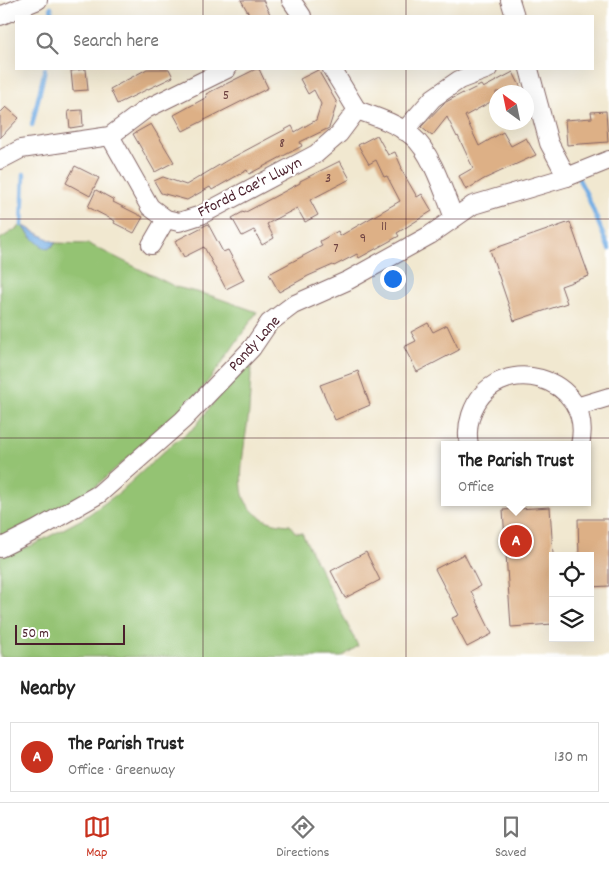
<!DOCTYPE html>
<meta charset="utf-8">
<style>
body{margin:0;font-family:Dekko,sans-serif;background:#f6f6f6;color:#222}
.controls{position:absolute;right:15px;bottom:15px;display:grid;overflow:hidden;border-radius:0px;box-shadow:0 5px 20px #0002}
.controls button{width:45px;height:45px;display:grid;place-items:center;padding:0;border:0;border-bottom:1px solid #e0e0e0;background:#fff;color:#222;font:25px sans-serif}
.compass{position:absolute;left:489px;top:85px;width:45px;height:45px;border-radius:50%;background:#fff;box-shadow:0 5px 20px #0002;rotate:327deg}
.scale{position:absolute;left:15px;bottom:12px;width:110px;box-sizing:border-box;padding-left:5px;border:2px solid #4a1f2b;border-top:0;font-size:14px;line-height:18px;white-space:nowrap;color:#4a1f2b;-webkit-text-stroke:4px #fff;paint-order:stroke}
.you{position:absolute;left:392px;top:278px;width:18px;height:18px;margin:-12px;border:4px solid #fff;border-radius:50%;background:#1a73e8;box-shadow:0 0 0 8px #1a73e833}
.badge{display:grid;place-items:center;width:32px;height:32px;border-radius:50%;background:#c8321e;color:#fff;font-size:16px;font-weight:700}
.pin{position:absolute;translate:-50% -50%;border:2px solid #fff;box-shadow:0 1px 5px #0006}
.popup{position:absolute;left:441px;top:441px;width:150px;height:65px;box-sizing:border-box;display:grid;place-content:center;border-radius:0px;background:#fff;filter:drop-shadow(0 1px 4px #0005);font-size:16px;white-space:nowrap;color:#767676}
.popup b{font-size:19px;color:#222}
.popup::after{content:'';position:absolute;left:50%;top:100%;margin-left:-10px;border:10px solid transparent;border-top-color:#fff}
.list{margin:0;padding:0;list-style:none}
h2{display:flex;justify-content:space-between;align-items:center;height:65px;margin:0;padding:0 20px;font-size:21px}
h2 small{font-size:16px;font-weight:400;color:#767676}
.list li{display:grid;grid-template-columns:32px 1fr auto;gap:15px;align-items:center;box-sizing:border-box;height:70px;margin:0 10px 10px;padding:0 10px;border:1px solid #e0e0e0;border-radius:0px}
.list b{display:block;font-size:19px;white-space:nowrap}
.list p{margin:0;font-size:16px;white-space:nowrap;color:#767676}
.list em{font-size:16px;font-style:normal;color:#767676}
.icon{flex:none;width:28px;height:28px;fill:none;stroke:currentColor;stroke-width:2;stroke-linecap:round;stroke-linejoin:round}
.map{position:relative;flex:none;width:609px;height:657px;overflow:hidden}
.search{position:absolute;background:#fff;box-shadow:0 5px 20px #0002;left:15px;right:15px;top:15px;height:55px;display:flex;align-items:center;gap:12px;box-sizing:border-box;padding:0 18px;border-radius:0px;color:#767676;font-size:19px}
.sheet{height:145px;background:#fff}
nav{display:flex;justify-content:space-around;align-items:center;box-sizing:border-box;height:70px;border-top:1px solid #e0e0e0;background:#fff;font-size:14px;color:#767676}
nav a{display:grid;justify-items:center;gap:2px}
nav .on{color:#c8321e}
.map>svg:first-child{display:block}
.green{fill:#94c373;stroke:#6f714f}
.water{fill:#74aee4;stroke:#5f6688}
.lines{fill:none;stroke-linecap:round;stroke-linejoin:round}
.stream{stroke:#74aee4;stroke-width:4.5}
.building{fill:#ddb086}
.minor-casing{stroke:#846565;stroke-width:20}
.minor{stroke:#fff;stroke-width:18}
.grid{fill:none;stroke:#4a1f2b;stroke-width:1;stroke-opacity:0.55}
.labels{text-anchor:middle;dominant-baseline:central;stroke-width:4.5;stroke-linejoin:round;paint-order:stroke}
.number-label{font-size:14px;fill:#6f4342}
.street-label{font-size:16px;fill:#4a1f2b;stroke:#fff}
</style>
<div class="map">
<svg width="609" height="657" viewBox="0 0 609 657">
<rect width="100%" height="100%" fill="#fff"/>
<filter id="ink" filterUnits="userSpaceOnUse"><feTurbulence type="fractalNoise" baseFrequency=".02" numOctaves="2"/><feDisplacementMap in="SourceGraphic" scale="10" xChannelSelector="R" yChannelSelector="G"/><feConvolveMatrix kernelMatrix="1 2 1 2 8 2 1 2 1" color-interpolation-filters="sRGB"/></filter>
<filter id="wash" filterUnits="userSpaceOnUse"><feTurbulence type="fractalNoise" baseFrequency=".0096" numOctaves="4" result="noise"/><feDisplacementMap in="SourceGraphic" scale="20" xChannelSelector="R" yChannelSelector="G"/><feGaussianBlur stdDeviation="1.12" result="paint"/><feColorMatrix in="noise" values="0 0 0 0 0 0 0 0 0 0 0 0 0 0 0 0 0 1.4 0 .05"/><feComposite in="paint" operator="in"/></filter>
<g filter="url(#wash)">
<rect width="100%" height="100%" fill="#f1e8d0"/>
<g class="green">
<path d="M22,225L32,238L52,247L56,243L89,244L176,287L212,296L257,312L219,367L191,403L82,498L0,537V239Z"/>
<path d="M252,357C251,375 250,393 249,411C247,433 235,484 246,502C256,519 271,524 290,525L295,532L302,533L358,646L342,657H0V557L33,545L84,518L120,492L170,446L195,427L228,383Z"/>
</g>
<path class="water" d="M22,225L56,243L48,249C36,244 30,235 22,225Z"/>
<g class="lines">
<g class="stream">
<path d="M51,7L52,16"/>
<path d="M32,125L45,69"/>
<path d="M577,176L587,195L609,249"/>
<path d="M22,225L24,174"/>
</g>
</g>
<g id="blocks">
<g class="building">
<path d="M241,0H263L271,16H250Z"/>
<path d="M86,69L88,90L73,91L71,71Z"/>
<path d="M147,69H169L173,77L117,104L110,89Z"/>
<path d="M256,69H259L268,88L183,131L174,115L207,97L206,94Z"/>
<path d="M318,70L337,103L329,128L300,142L302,146L270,163L249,174L247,170L212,190L210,187L187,200L161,193L154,181L163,177L186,185L226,161L271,137L292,126L295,132L316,120L321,104L314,90L308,94L300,79Z"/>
<path d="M513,72L521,88L513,92H496V99L465,116L479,146L503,132L511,146L526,138L536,155L484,179L466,190L459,176L473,168L458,136L457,137L447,117L432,136L421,127L444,103L463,93V94L481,85L483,88Z"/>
<path d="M6,107L19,118L0,138V113Z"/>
<path d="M82,110L83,126L70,128L68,111Z"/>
<path d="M606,111L608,142L567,145L565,120L592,118L591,112Z"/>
<path d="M151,124L174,162L155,172L133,134Z"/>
<path d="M377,135L388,155L395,152L402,168L401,169L417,197L422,194L432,211L397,233L399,236L359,258L357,254L334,266L333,265L308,276L279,292L269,274L322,246L320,241L338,231L340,236L400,201L387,176L384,177L376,160L369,164L358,145Z"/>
<path d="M340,161L350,179L310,200L318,215L305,222L297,208L267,224L274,238L262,245L254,230L242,236L232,218L243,212L244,213L300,183V181Z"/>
<path d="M75,166L99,178L90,196L66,183Z"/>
<path d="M96,190L114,200L113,202L143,217L134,233L114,223L115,221L88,207Z"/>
<path d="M570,222L589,276L561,286L567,303L514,321L490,250Z"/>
<path d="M208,224L223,252L228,250L244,280L226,289L204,247L184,257L175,241Z"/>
<path d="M428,323L433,332L447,325L459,350L417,372L404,347L416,341L411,332Z"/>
<path d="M358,371L370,405L335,420L320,385Z"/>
<path d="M550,507L553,554V624L511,627L503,510Z"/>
<path d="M578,519H609V586L590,587V556H579Z"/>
<path d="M366,552L380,580L345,598L331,571Z"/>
<path d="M464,554L480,586L471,591L492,634L467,647L452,618L459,615L435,569Z"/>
</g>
</g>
</g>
<g filter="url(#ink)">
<use href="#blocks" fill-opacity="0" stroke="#846565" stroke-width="1"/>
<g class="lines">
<g class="minor-casing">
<g id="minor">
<path d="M291,0L302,16"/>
<path d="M510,0L515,16"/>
<path d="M0,16L38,0"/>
<path d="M332,69L357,110"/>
<path d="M529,69L549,143L567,177"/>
<path d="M357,110C376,117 396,123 412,136C431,151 445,195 454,218"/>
<path d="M404,131L433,98L459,80L488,69"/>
<path d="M110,136L150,207L166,219L179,222L201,215L316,154L339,134L357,110"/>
<path d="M0,160L21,149L110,136L146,109L227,69"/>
<path d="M151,245L166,219"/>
<path d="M576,407L609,397"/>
<path d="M469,445C467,435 468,424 471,415C494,347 596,376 580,445"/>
<path d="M0,548L36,530L99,494L183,420L252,348L269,323L293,305L347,281L430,235L473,205L567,177L609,160"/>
</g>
</g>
<use href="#minor" class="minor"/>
</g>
</g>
<path class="grid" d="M203,0V16M406,0V16M203,69V657M406,69V657M0,219H609M0,438H609"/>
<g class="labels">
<g class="number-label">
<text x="226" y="96">5</text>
<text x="282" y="144">8</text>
<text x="328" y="179">3</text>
<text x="384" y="227">11</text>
<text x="363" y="239">9</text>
<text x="336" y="249">7</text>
</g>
<g class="street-label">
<text transform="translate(250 188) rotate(-27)">Ffordd Cae'r Llwyn</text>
<text transform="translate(255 344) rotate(-48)">Pandy Lane</text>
</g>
</g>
</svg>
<div class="controls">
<button><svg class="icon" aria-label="locate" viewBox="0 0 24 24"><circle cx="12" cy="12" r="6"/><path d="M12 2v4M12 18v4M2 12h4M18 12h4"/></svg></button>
<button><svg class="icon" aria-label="layers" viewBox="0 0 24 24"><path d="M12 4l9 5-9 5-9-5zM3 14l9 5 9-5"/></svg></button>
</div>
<svg class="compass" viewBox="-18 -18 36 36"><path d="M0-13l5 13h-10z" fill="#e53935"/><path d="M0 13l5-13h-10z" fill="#767676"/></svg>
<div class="scale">50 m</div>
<div class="you"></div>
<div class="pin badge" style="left:516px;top:541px">A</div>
<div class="popup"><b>The Parish Trust</b>Office</div>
<div class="search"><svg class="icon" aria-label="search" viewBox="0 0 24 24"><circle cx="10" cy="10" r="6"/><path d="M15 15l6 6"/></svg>Search here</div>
</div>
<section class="sheet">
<h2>Nearby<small></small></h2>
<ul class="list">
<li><span class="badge">A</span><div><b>The Parish Trust</b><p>Office · Greenway</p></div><em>130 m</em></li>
</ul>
</section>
<nav>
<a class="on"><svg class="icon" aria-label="map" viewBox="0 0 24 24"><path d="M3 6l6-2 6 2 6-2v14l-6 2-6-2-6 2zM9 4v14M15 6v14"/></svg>Map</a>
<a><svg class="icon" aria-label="directions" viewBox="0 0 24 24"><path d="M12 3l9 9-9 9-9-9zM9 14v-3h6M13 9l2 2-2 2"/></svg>Directions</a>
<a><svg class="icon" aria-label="saved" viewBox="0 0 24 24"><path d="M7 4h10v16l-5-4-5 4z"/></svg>Saved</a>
</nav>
